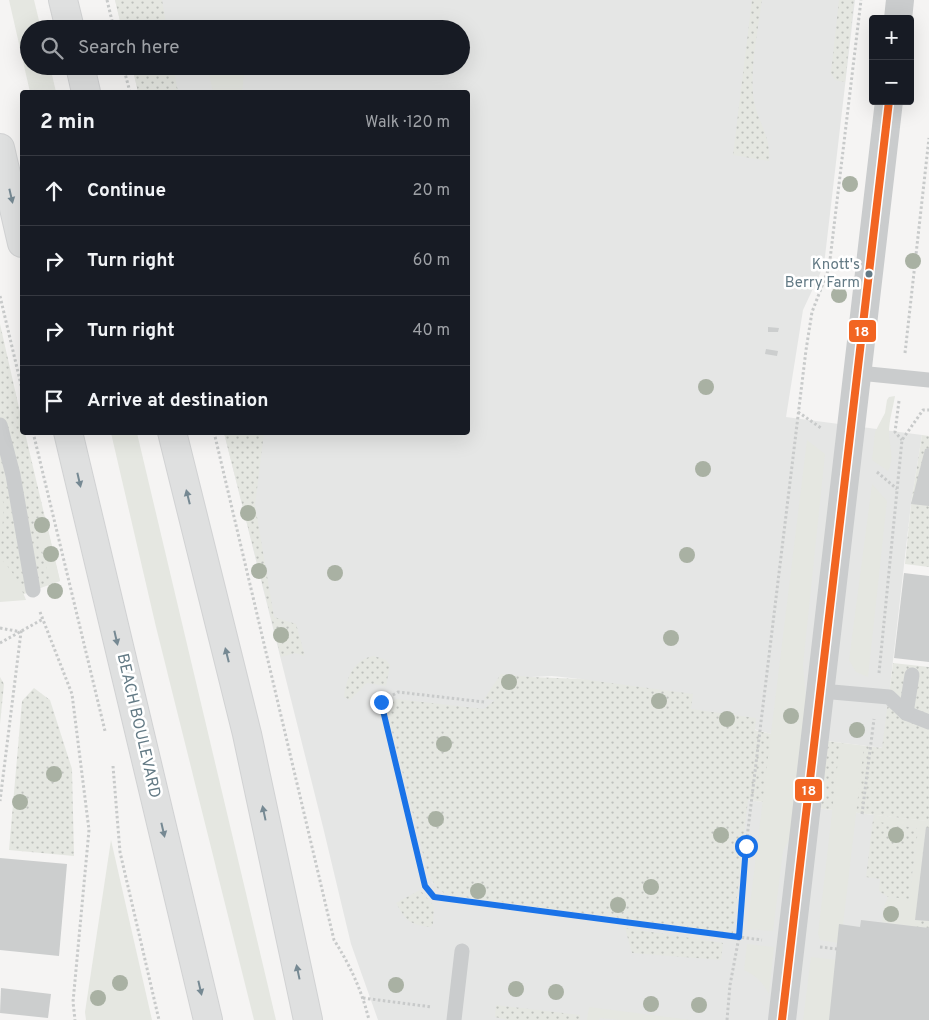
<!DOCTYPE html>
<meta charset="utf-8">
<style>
body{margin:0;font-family:Overpass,sans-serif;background:#20242c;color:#f1f3f6}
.controls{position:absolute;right:15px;top:15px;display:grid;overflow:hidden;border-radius:5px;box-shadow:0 5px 20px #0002}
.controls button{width:45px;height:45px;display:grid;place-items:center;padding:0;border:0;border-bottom:1px solid #363941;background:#171b24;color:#f1f3f6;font:25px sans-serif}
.stop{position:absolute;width:15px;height:15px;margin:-11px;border:4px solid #1a73e8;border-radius:50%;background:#fff}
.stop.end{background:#1a73e8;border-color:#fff;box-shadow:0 1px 5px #0008}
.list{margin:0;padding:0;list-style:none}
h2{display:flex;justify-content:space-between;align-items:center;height:65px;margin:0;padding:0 20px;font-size:21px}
h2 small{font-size:16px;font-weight:400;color:#9ea1a6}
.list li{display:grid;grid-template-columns:32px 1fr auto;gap:15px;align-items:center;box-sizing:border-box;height:70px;padding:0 20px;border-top:1px solid #363941}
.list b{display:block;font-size:19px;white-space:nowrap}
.list em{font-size:16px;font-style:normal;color:#9ea1a6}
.icon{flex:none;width:28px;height:28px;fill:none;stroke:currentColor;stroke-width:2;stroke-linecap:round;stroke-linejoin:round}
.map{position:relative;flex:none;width:929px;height:1020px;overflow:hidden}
.search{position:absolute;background:#171b24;box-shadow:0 5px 20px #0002;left:20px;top:20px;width:450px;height:55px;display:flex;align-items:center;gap:12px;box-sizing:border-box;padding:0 18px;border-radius:28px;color:#9ea1a6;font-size:19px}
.panel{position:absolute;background:#171b24;box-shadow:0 5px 20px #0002;left:20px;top:90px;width:450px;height:345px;border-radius:5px}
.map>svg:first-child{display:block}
.built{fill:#e5e6e5}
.grass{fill:url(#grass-dots)}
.garden{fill:#e5e7e1}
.building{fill:#cccece}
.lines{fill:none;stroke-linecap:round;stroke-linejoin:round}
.primary-casing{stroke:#d1d2d3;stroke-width:30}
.path{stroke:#c8caca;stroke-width:3;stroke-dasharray:2.5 2.5;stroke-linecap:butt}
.lane{stroke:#cacccd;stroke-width:15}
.street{stroke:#cacccd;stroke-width:28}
.primary{stroke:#dfe0e0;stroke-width:28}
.bus-1-casing{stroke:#fff;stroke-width:11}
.bus-1{stroke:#f26522;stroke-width:8}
.tree{fill:#a9b1a3}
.oneway{fill:#768993}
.route{stroke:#1a73e8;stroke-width:6}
.bus-dot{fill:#637a85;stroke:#fff;stroke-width:2}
.labels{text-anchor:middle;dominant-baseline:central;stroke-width:5;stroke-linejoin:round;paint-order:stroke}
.bus-label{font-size:15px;fill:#637a85;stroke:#fff;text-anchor:end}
.street-label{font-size:16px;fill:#637a85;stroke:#fff}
.line-badge{stroke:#fff;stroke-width:2}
.badge-label{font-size:14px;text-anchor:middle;font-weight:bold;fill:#fff}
</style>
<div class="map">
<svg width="929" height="1020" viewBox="0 0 929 1020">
<defs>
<pattern id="grass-dots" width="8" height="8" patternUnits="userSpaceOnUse" patternTransform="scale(1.25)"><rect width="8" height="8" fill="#e5e7e1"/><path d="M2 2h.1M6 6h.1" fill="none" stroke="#bdc0bc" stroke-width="1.8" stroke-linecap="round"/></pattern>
</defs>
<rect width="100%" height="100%" fill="#f5f4f3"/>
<path class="built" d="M115,0H855L824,265L803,310L786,417L922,435L911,504L883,748L771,734L581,679L552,676L531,677L496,700L747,800L926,821L929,1020H378L351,944L323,827L224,433L468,432V92H138L132,66H461V29H122Z"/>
<g class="grass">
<path d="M115,0H162L167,29H122Z"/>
<path d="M752,0H762C758,30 749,72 754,101C758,123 771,135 769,161L733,155Z"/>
<path d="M839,0H854L845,82L835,80L831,73Z"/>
<path d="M132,66H173L178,92H138Z"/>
<path d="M0,324L22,421V432L25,433L60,581L24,594L0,596Z"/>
<path d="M224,433H264L255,505L274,617L296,624L305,656L295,653L281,657Z"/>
<path d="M922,435L929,436V567L905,564L911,504Z"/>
<path d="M374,656L386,660L390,665L386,686L367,683L350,700L344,697C346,678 354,659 374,656Z"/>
<path d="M893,663L929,667V928L915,927L926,821L748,800L733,933L447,895L437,888L428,874L386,707L396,699L484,709L495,700L484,699L501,674L531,677L581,679L693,694L691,709L756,718L755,730L771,734L882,748Z"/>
<path d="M0,677L4,684L0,724Z"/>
<path d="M34,688L50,700L72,769L74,856L9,850L22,701Z"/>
<path d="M873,820L917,828L918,831L909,899L888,897L879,891L880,879L866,877Z"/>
<path d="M420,890L434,906L433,924L430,927C408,924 407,921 396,903Z"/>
<path d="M625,928L723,943L721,960L632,953Z"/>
<path d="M496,1005L580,1015V1020H508L495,1017Z"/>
</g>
<g class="garden">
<path d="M9,0H34L41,29H29V66H50L56,92H30Z"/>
<path d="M207,66H245L242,92H213Z"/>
<path d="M895,396C893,408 889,421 889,432C889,446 895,459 888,471L872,460L875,432L885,413L887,400L889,397Z"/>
<path d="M111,433H137L276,1020H254L156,627Z"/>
<path d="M807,440L825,454L803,665L806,698L792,835L783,851L773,931L747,929Z"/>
<path d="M872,484L887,501L868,677L856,672L849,660Z"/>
<path d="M0,495L4,504L1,545H0Z"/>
<path d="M45,516L60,581L51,584C45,563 38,542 40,520Z"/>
<path d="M0,559C10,565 22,589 26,600L0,602Z"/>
<path d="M840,743L864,746L843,925L838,943L820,940L818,934Z"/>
<path d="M874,815L926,821L915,927L882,922L884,907L888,897L909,899L918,832L917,828L873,821Z"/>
<path d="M111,840L152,1020H86L85,1012Z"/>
<path d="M747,944L774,947L769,994C762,982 757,976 744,970Z"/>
<path d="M811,957L836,960L829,1020H803Z"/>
<path d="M589,1007L691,1020H619L600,1018L599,1020H587Z"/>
</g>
<g class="building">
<path d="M768,327L779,328L778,332H768Z"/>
<path d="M766,349L778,351L777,356L765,354Z"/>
<path d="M929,448V506L911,504L925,449Z"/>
<path d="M904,573L929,576V662L894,658Z"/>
<path d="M926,827L929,828V921L915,920Z"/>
<path d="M0,858L67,864L59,956L0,950Z"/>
<path d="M861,920L929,928V1020H829L839,924L860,927Z"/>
<path d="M1,988L51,994L48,1018L0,1013Z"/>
</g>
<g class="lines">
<g class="primary-casing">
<g id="primary">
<path d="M63,0L70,29"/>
<path d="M80,66L86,92"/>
<path d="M0,148L22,243"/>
<path d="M68,432L208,1020"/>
<path d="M172,432L247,734L308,1020"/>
</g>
</g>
<g class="path">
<path d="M107,0L114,29"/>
<path d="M123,66L130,92"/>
<path d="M0,296L22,389"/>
<path d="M905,353L929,138"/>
<path d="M899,401L895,432L902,440"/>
<path d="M798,412L821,428"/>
<path d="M33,432L105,731"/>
<path d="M214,432L334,940C350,965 362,991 369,1020"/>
<path d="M877,472L897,489"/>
<path d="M40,612L72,694L89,830L73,1002L75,1020"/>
<path d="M0,628L21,632L0,801"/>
<path d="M0,643L43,619"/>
<path d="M879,673L902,440L923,410H929"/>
<path d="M484,702L398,692L381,702L425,886L434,897L762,940"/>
<path d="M113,766L120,852L159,1020"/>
<path d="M862,814L874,719"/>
<path d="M820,947L837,949"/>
<path d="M363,998L432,1007"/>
<path d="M727,1020L730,985L739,937L746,846L806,350L812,312L829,268L861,0"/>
</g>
<g class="lane">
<path d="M859,373L929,380"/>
<path d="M0,425L13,475L33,590"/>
<path d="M821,691L889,697L906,713L929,722"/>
<path d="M906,713L912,675"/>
<path d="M454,1020L462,951"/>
</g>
<g class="street">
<path d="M898,19L900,0"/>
<path d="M782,1020L889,101"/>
</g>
<use href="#primary" class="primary"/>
<g class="bus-1-casing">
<path id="bus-1" d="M782,1020L889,101"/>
</g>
<use href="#bus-1" class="bus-1"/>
</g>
<g class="tree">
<circle cx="850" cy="184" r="8"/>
<circle cx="913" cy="261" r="8"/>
<circle cx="839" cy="295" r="8"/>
<circle cx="706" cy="387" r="8"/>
<circle cx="703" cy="469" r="8"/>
<circle cx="248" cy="513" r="8"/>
<circle cx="42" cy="525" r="8"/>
<circle cx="51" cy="554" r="8"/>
<circle cx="687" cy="555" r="8"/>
<circle cx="259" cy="571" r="8"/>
<circle cx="335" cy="573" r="8"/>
<circle cx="55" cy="591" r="8"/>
<circle cx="281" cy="635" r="8"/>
<circle cx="671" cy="638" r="8"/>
<circle cx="509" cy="682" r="8"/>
<circle cx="659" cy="701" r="8"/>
<circle cx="791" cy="716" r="8"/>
<circle cx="727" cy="719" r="8"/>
<circle cx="857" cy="730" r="8"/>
<circle cx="444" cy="744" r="8"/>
<circle cx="54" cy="774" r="8"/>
<circle cx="20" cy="802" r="8"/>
<circle cx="436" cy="819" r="8"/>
<circle cx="721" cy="835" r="8"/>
<circle cx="896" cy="835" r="8"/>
<circle cx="651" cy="887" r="8"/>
<circle cx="478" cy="891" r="8"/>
<circle cx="618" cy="905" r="8"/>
<circle cx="891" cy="914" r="8"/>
<circle cx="120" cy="983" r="8"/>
<circle cx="396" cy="985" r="8"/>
<circle cx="516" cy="989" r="8"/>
<circle cx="556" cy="992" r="8"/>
<circle cx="98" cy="998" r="8"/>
<circle cx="651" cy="1004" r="8"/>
<circle cx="699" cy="1005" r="8"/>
</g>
<defs><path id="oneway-solid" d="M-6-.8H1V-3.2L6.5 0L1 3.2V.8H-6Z" transform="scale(1.25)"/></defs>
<g class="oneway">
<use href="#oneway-solid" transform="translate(11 196) rotate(77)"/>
<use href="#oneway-solid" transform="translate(79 480) rotate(77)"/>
<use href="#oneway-solid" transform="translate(188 497) rotate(-104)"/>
<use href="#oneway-solid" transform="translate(116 638) rotate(77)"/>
<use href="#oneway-solid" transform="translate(227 655) rotate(-104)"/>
<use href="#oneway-solid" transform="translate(264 813) rotate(-102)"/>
<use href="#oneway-solid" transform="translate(163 830) rotate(77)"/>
<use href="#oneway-solid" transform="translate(298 972) rotate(-102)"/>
<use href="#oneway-solid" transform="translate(200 988) rotate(77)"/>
</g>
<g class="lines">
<path class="route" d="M381,702L425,886L434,897L739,937L746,846"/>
</g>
<circle class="bus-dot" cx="869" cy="274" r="4.5"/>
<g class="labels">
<g class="bus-label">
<text x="860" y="265">Knott's<tspan x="860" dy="18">Berry Farm</tspan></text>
</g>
<g class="street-label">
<text transform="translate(138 726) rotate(77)">BEACH BOULEVARD</text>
</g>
</g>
<g class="line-badge">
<rect x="848" y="319" width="29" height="24" rx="5" fill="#f26522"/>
<rect x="794" y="778" width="29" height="24" rx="5" fill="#f26522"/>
</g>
<g class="badge-label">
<text x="862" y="336">18</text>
<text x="809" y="795">18</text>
</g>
</svg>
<div class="controls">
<button>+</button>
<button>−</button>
</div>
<div class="stop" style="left:746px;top:846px"></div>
<div class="stop end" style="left:381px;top:702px"></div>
<div class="search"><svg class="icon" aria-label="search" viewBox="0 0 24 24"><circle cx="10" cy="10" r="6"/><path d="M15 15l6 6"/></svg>Search here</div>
<section class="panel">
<h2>2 min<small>Walk · 120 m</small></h2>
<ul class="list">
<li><svg class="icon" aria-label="ahead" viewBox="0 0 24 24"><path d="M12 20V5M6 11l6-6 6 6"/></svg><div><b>Continue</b></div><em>20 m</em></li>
<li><svg class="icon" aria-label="right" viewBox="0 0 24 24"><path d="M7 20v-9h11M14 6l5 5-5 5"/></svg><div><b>Turn right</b></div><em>60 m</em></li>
<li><svg class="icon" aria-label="right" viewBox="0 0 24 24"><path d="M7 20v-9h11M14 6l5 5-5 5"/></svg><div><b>Turn right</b></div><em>40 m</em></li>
<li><svg class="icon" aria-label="arrive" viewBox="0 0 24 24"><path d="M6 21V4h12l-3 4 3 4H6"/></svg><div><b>Arrive at destination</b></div></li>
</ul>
</section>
</div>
